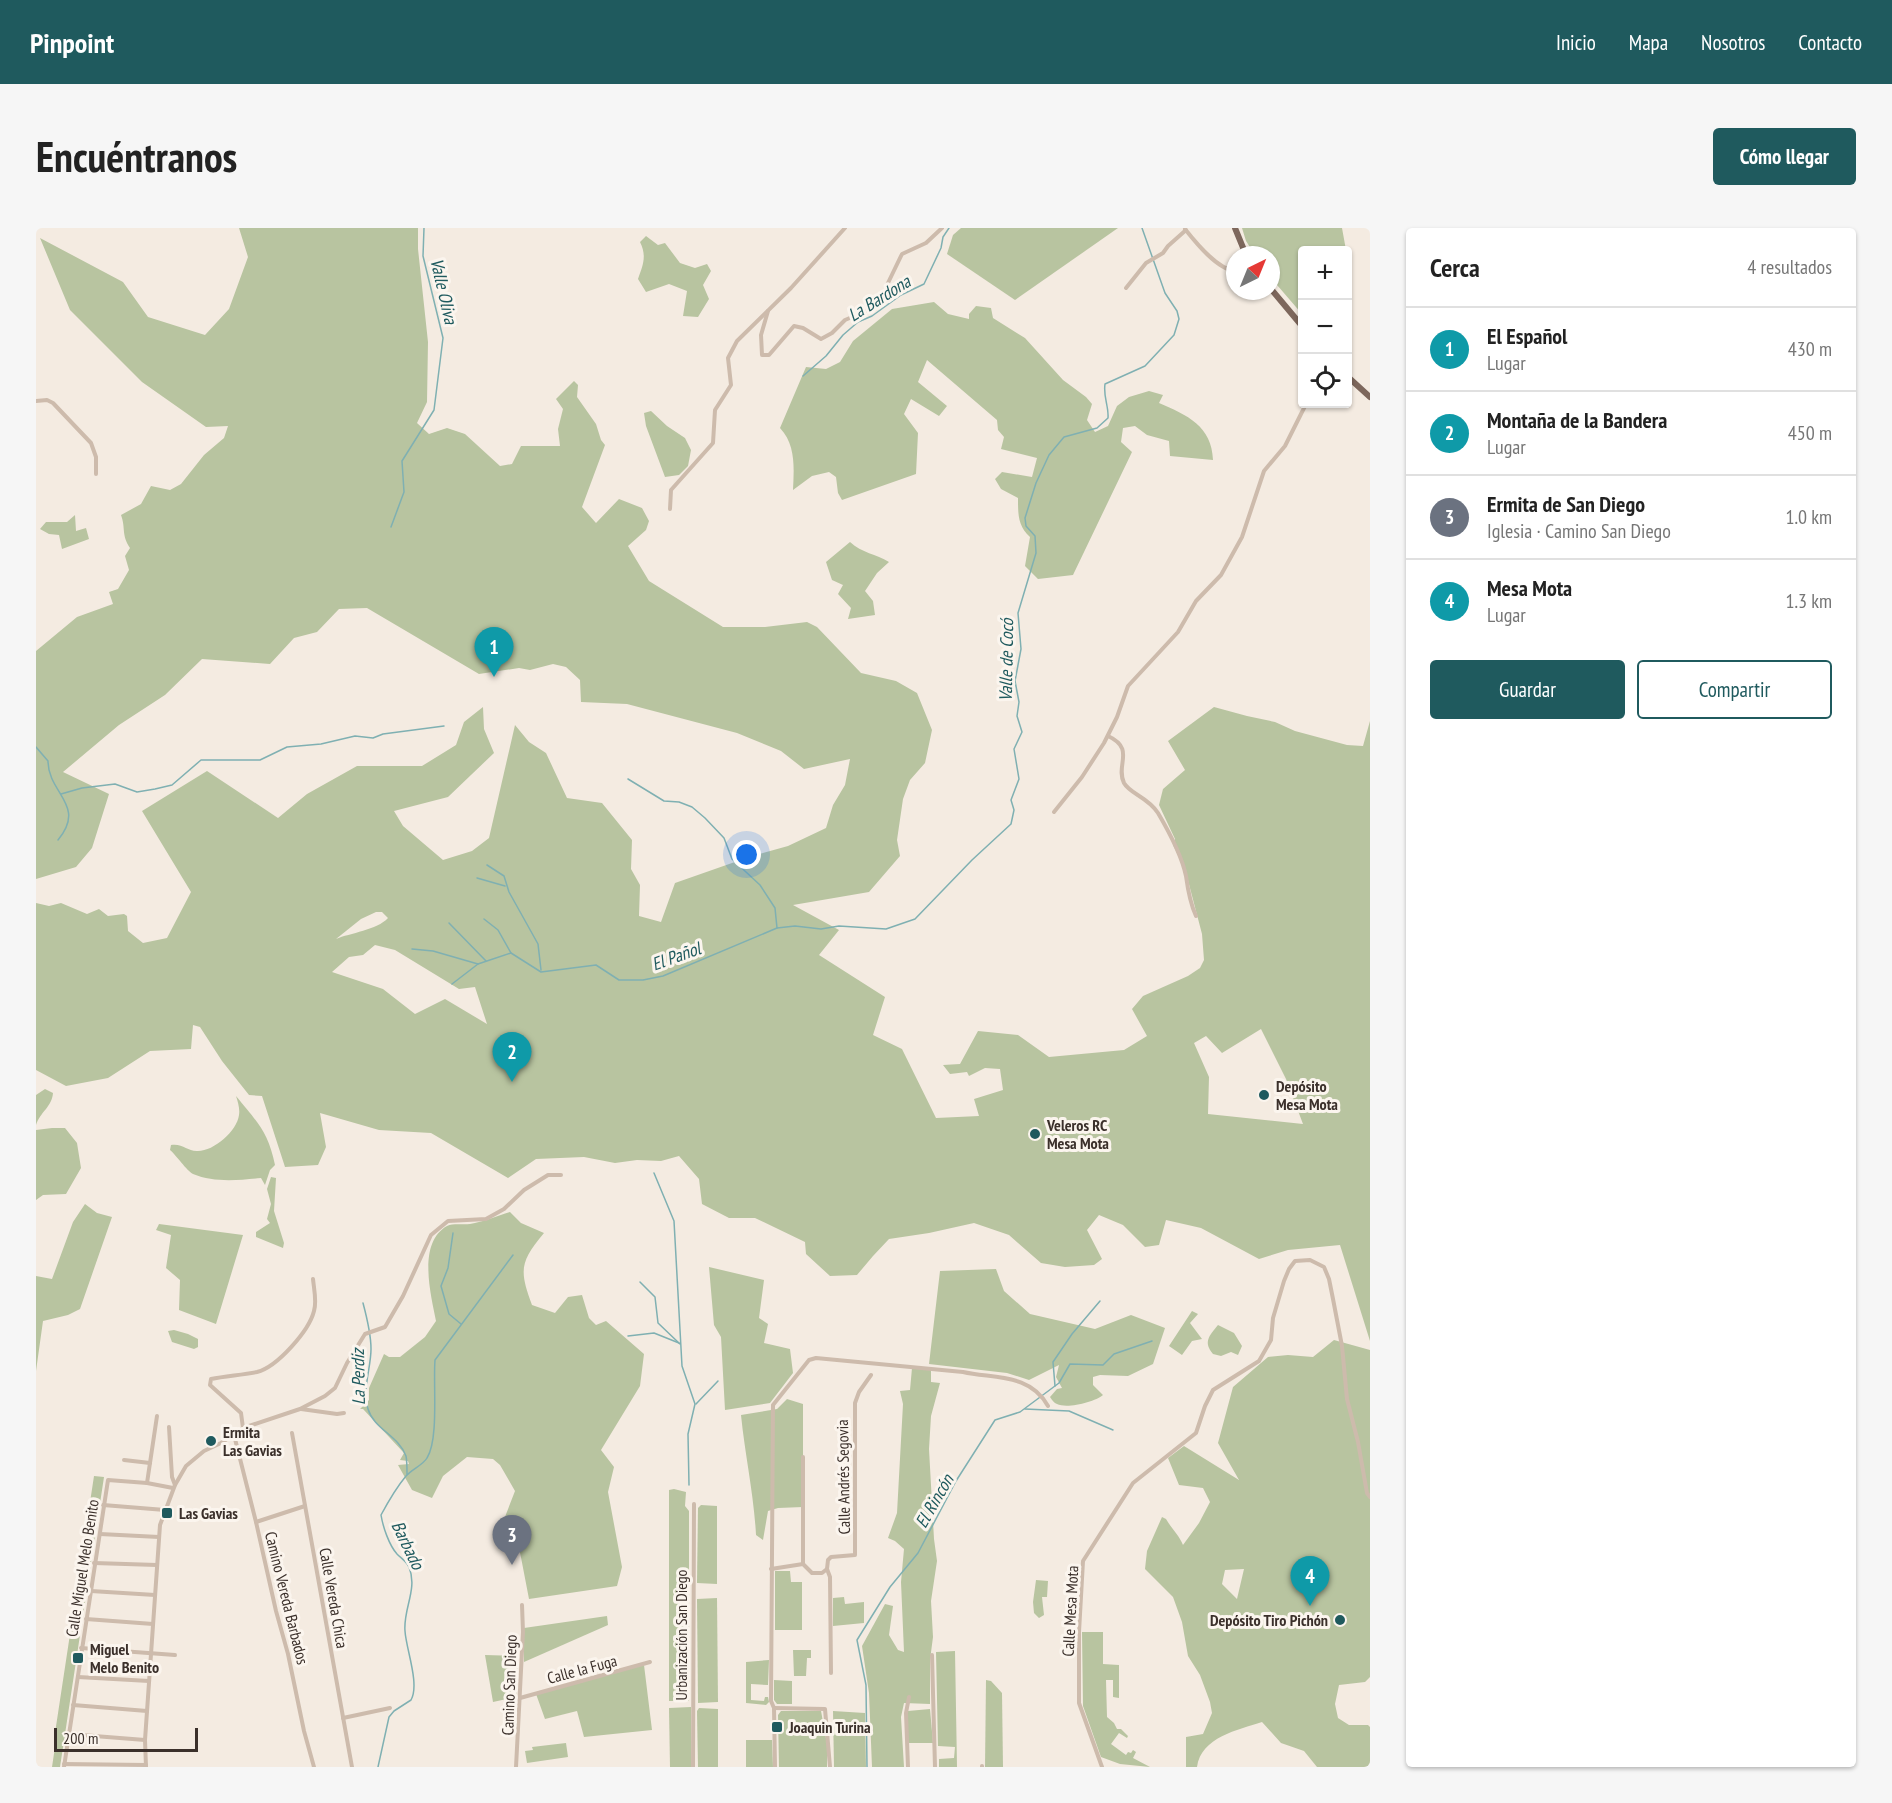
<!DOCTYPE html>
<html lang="es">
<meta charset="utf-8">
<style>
body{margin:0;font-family:"PT Sans Narrow",sans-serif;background:#f6f6f6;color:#222}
.controls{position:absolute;right:18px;top:18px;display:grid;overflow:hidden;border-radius:6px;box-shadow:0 2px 4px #0004}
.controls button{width:54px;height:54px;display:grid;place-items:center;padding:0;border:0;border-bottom:2px solid #e0e0e0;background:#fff;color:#222;font:30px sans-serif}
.compass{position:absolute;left:1190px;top:18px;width:54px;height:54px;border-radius:50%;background:#fff;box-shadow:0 2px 4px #0004;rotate:43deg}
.scale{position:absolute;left:18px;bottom:15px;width:144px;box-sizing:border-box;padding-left:6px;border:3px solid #3b302b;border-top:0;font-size:16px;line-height:21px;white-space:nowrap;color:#3b302b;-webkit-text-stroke:4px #fbf5ee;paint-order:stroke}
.you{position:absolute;left:711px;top:627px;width:21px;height:21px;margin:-15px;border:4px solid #fff;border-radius:50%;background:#1a73e8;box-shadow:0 0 0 9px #1a73e833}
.badge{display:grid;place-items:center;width:39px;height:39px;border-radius:50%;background:#1f5a5e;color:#fff;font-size:20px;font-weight:700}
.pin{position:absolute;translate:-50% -50px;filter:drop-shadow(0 2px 3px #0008)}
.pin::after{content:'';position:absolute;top:32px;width:21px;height:18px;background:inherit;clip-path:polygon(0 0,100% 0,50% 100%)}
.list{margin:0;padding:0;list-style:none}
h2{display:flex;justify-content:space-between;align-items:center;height:78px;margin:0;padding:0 24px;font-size:26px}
h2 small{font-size:20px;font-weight:400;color:#767676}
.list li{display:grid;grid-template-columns:39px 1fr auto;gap:18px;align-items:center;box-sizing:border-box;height:84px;padding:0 24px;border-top:2px solid #e0e0e0}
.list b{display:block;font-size:22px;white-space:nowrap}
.list p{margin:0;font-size:20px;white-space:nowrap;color:#767676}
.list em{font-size:20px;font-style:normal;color:#767676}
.actions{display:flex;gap:12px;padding:18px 24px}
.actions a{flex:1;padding:14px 0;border:2px solid #1f5a5e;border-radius:6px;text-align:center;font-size:21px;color:#1f5a5e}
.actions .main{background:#1f5a5e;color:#fff}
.icon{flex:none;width:33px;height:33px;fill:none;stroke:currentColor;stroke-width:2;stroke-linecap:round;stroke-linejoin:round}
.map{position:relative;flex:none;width:1334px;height:1539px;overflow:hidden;border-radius:6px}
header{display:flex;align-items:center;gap:36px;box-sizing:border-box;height:84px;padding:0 30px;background:#1f5a5e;color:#fff}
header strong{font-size:28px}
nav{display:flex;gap:33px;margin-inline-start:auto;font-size:21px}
.intro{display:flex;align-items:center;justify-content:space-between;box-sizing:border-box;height:144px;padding:0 36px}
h1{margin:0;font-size:42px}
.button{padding:15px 27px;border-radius:6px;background:#1f5a5e;color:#fff;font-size:21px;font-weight:700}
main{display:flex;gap:36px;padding:0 36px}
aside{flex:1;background:#fff;border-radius:6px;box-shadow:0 2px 4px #0004}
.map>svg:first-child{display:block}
.green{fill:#b8c4a0;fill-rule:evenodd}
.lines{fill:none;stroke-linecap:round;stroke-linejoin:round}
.stream{stroke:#7fb0b2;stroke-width:1.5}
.minor{stroke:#cdbbac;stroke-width:4}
.primary{stroke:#7d675c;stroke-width:6}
.poi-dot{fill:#1f5a5e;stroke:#fbf5ee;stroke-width:2}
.labels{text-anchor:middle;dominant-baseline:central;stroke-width:6;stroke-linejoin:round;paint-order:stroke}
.poi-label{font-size:16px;font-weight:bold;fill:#3b302b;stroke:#fbf5ee;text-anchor:start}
.street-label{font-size:16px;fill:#3b302b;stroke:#fbf5ee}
.water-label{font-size:18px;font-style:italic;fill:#1f5a5e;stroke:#fbf5ee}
</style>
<header>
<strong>Pinpoint</strong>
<nav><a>Inicio</a><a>Mapa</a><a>Nosotros</a><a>Contacto</a></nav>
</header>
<div class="intro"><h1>Encuéntranos</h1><a class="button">Cómo llegar</a></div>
<main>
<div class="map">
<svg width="1334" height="1539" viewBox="0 0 1334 1539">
<rect width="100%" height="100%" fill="#f4ebe1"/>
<g class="green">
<path d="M203,0H382V21L392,114L391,174L381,195L393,206L411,200L429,206L464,238L476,236L485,218H524L522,201L527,181L520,171L538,153L542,157L541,169L560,196L565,212L569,217L546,279L560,295L583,271L606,280L613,293L610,302L592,318L613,353L687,399H729L771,394L781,399L825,445L860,453L881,465L896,502L889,535L874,552L867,571L861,612L864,628L833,664L757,677L803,702L783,727L849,769L837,807L866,821L900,890L943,888L938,871L967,862L964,841L949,840L933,848L931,844L914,846L907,837L924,836L942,803L982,807L1013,829L1088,822L1111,808L1096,781L1107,768L1152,748L1164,740L1168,732L1166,706L1149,641L1137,617L1139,611L1123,577L1127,561L1149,542L1132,513L1178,479L1211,488L1239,494L1259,503L1311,517L1327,518L1334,493V1113L1304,1017L1252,1022L1223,1031L1165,1000L1130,992L1123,1017L1109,1019L1087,997L1063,987L1051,1002L1066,1031L1058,1037L1029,1039L1005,1035L973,1007L938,995L893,1005L853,1011L837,1028L821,1047L794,1048L770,1026L769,1014L719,990H693L666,976L663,951L643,928L625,933L601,932L579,935L548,929L500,931L472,950L395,905L343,902L284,885L290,919L282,937L249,939L226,868L213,867L186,833L164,799L157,797L155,821L114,823L72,850L30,858L0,842V675L13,678L25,675L51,686L63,681L72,688L88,686L91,688L92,703L107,715L131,710L155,664L106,583L171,543L242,590L271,566L321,538H386L420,517L428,494L447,479L448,501L458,525L412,569L358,583L367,598L407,632L436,623L453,610L479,497L493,514L510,525L531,570L566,575L596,612L595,641L604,657L603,688L625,694L639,655L716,628L752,618L790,600L797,577L809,557L814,531L768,541L745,523L701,505L591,476L545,474L544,452L530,439L517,436L494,442L483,440L443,446L331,380L303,381L281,404L258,410L234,436L166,431L129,467L83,497L27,544L73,566L56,620L40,639L0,651V423L41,389L77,376L73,364L82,361L93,342L89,328L94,320C85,306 90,301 85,287L105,276L115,258L134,262L145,256L168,227L188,210L192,198L170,199L106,154L34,82L4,10L87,54L112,89L169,107L193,81L212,29ZM340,684H346L352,690C341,702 314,705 300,711L325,691ZM339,717L359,722L423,761L439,759L451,796L409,771L379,786L347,761L296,744L313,729L327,727ZM1225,801L1250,851L1267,896L1172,886L1173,849L1158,815L1170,808L1186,825Z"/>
<path d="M925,0H1082L979,72L911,26L917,7Z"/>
<path d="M1206,0H1306L1310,22H1266V86L1235,50V27H1219L1210,13Z"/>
<path d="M610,8L622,17L629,15L644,35L659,40L671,36L675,43L667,57L673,71L662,89L647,88L651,63L633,56L610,64L602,51C607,37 611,28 604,14Z"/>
<path d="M898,74L912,86L933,91V86L940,78L955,80L957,90L989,110L1027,152L1050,169L1056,176L1051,192L1059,204L1072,198L1081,178L1093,169L1113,163L1127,167L1123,175C1151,187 1176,198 1177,232L1134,228L1133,213L1111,207L1099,198L1087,200L1085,214L1096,224L1037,347L1002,351L989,338L994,309C982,298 982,287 982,270L965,261L959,251L966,244L996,249L1001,230L965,221L968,209L962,202L961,192L891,132L882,154L911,178L903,188L875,171L868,186L882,205L880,246L806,272L802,265L800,249L793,244L776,248L757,262C758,240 760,217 744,200L770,139L790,141L804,134L817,113L856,81Z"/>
<path d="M615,183L631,198L649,210L655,222L652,238L643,247L629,249L610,198L608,185Z"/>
<path d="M39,287L40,303L50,300L53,311L26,321L23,307L13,306L4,301L10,294H31Z"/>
<path d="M814,314C826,325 840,326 853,334L841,345L829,363L837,373L839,387L812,391L815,380L802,366L807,357L796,352L790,334Z"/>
<path d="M9,861L17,865C16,879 4,884 0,897V867Z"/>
<path d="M200,868C221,894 232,903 239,937L234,942L229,957L225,950C204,952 178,955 157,946C151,943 140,927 134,922L135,917C147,915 152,924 162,923C178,923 201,903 203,887C204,881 202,874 200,868Z"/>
<path d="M16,900H29L41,915L45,940L30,966L7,967L0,972V902Z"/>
<path d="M235,949L240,950L238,983L248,1015L247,1020L220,1009V1004L234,995L231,991L235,976L231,961Z"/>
<path d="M49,976L61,985L76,989L44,1081L32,1087L7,1093L0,1143V1048L16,1051L37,994Z"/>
<path d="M474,984L485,995L508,1005C484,1034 483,1042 496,1077L519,1085L532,1069L546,1067L553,1090L560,1097L570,1093L608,1126L604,1158L565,1222L578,1239L572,1264L586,1339L581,1358L493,1371L483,1319L479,1320L467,1313V1294L479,1263L464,1237L457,1231L431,1229L407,1248L396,1270L376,1262L362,1237L373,1236L372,1233L364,1232L368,1225L327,1181H324L333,1172V1160L348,1126L353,1129H364L389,1109L400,1093C395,1067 381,1015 411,998C417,995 427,997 434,996C447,994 461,988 474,984Z"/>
<path d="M123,996L207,1007L180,1096L143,1082L144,1052L130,1040L135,1007L120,1002Z"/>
<path d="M673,1039L728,1052L723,1090L732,1096L728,1115L754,1121L757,1145L734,1175L689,1182L685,1109L678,1097Z"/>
<path d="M960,1041L968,1063L994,1086L1059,1101L1095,1087L1129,1100L1117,1136L1092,1148L1064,1147L1057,1149V1157L1067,1167C1059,1174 1031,1181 1021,1176C1018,1175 1016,1172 1014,1169L1021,1161L1026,1160L1020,1149L1023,1137L993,1152L971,1145L893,1136L904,1043Z"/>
<path d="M1156,1083L1162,1086L1154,1095L1166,1111L1156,1113L1146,1127L1133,1118Z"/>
<path d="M1182,1097L1198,1105L1206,1118L1202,1127L1195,1124L1185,1128L1177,1126C1167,1114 1173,1108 1182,1097Z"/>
<path d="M138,1102L152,1106L162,1111V1119L158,1121L136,1114L132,1103Z"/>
<path d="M1298,1112L1334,1122V1449L1329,1454L1303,1457L1299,1476L1302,1490L1313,1497H1332L1334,1499V1539H1281L1268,1523L1245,1515L1226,1494C1202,1502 1165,1509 1161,1539H1150V1509L1167,1506L1176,1485L1174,1474L1164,1447L1152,1428L1146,1394L1137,1369L1109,1341L1111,1323L1126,1289L1130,1291C1135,1300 1143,1307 1147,1317L1163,1295L1174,1274L1167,1260L1143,1257L1132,1230L1148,1218L1203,1252L1182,1215L1197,1159L1232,1129L1252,1127L1277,1129ZM1208,1341L1201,1371L1186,1356L1189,1342Z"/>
<path d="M876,1140L895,1141V1154L904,1155L895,1188L893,1221L898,1311L901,1333L895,1373L897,1409L894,1432V1476L868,1475L865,1489L868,1539H836L833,1465L826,1418L849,1376L857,1378L853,1407L862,1422L868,1424L865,1354L868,1321L859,1313L852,1310L861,1285L867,1176L864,1163L874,1162Z"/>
<path d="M751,1171L767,1176V1279L742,1280L732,1283L727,1312L720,1307C718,1267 709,1227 705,1187L741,1181Z"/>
<path d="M58,1248L68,1249L24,1539H16L20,1512H19V1505Z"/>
<path d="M638,1261L650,1264L649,1278L653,1283V1473H633V1262Z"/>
<path d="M665,1277L681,1278V1356L661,1355L662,1280Z"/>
<path d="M739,1343H754L755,1354H766V1402H739Z"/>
<path d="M1000,1352L1012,1353L1011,1369H1006L1008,1387L1003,1390L998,1385L997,1374Z"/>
<path d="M808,1369L809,1376L828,1374V1395L797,1398V1370Z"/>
<path d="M681,1370L682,1474L662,1475L661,1371Z"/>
<path d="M571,1388L572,1397L488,1434V1400Z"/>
<path d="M1046,1404H1067V1436L1083,1437V1470L1077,1469V1452H1070L1071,1489L1078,1495L1081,1501H1085L1092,1508L1091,1510L1083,1505L1075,1516L1090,1527L1092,1524L1095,1525L1097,1522L1100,1524L1097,1530L1114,1539L1084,1536L1065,1529L1047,1478Z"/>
<path d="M757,1422H775V1430H771L770,1448H758Z"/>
<path d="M919,1423L921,1539H903V1531L918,1530L919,1519L902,1518L900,1424Z"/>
<path d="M449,1427L482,1428L480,1469L457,1474Z"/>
<path d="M733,1432L732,1457L715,1456V1472L728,1473L729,1469H732L733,1474L730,1477L710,1475V1434Z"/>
<path d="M608,1437L616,1502L548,1509L541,1483L509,1491L500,1466Z"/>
<path d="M738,1452L756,1453V1476H741L738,1472Z"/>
<path d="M950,1452L955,1453L966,1465L967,1539H949Z"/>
<path d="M655,1479V1539H634L633,1480Z"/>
<path d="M663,1480L682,1481V1539H662L661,1483Z"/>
<path d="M894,1481L897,1515H871L872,1483Z"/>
<path d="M745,1483H785L791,1516V1539H743L742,1487Z"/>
<path d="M797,1483L829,1485L830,1539H798Z"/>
<path d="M710,1512H736L737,1539H710Z"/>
<path d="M530,1515L532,1529L491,1535L489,1523L497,1522L496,1519Z"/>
</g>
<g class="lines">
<g class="stream">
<path d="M767,148L790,128L807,107L822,94L836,88L865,67L888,56L905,20L907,9L913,0"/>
<path d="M355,299L368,264L366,233L398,182L407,110L387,28L388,0"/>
<path d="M0,519L12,533C12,566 51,577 22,612"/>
<path d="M592,551L628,573L643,574L656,579L669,590L688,610L696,631L724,657L739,680L741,700L759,698L785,701L803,698L850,701L879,691L936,632L975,596L978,582L975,572L983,551L978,521L986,504L981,488L983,474L979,453L985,421L982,385L1000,325L999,308L990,298L989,290L1000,255L1013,227L1028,209L1061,200L1072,190C1073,178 1067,169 1069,156L1109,138L1138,107L1143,91L1141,83L1129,65L1106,0"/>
<path d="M25,566L46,560L79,556L101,564L119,561L136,557L165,532H224L251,519L285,516L319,508L337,510L347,506L408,498"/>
<path d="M451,637L468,648L473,664L502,716L505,742"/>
<path d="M441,650L469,658"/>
<path d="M448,691L462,702L475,725"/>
<path d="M413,695L450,733"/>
<path d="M376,721L397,723L442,736L475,725L505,744L560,737L583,752H607L627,748L741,700"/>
<path d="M416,756L442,736"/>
<path d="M618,945L638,993L646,1138L659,1176L652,1206L653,1257"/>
<path d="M417,1005L412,1040L405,1058L413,1086L425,1096"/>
<path d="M604,1054L619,1069L622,1095L644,1116"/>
<path d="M327,1075C331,1090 335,1105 335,1121C335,1140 326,1162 332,1181C338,1201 363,1208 370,1228C371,1233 371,1240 371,1246"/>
<path d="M592,1108L618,1105L643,1115"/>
<path d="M1019,1158L1017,1134L1036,1106L1064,1073"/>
<path d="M660,1176L682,1153"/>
<path d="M989,1181L1033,1183L1077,1202"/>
<path d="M342,1539L353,1489L358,1483L375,1472C384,1456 370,1421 369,1403C367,1381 382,1361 373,1339C371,1334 365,1330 361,1326C353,1317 347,1299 345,1287C352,1274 360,1260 370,1248C376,1241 387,1237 391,1230C403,1211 397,1156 399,1132L477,1027"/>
<path d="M831,1539L830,1457L821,1412L854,1359L882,1325L920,1253L959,1192L984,1184L1023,1155L1034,1136L1067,1137L1078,1126L1116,1113"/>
</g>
<g class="minor">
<path d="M1149,1C1160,15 1181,41 1199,43"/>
<path d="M1090,60L1110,35L1127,25L1132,18L1150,2"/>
<path d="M732,83L725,107L726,127H733L758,98L767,100L785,111L796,105L809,92L847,76L852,67L851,57L866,26L890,15L906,0"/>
<path d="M0,173L11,172L17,175L55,215L60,229V246"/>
<path d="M634,281L635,262L677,215L679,182L695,157L692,130L701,113L755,60L809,0"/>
<path d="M1072,508C1100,521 1079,537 1088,555C1094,566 1112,569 1122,585C1132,602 1146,629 1150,648C1152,663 1154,675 1160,688"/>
<path d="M1018,584L1046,549L1068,515L1081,489L1092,458L1142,404L1160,373L1185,347L1206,309L1228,243L1249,218L1270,176"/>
<path d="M265,1181L301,1186L308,1185"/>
<path d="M133,1199L136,1249L139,1257"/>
<path d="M207,1200L205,1185L174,1157L175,1151C190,1148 206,1147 221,1144C241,1139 273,1103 278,1083C281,1074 278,1061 277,1051"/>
<path d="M256,1205L316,1539"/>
<path d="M198,1207L220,1294L240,1383L252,1426L268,1503L278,1539"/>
<path d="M767,1229V1336"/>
<path d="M88,1232L114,1235"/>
<path d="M111,1255L121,1188"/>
<path d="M67,1277L129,1282"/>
<path d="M220,1294L269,1278"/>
<path d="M64,1306L123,1309"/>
<path d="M58,1335L121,1337"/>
<path d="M735,1341L767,1336L776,1345H786L791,1341L792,1332L795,1329L819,1327V1175L823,1164L835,1147"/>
<path d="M791,1341L794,1349L795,1445"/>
<path d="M55,1363L119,1367"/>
<path d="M50,1391L117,1396"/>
<path d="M45,1420L139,1427"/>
<path d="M896,1427L899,1539"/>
<path d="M42,1449L113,1453"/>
<path d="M484,1470L614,1434"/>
<path d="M37,1477L111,1483"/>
<path d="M738,1480L789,1481L794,1539"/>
<path d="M307,1490L354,1480"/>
<path d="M33,1506L109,1512"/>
<path d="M28,1536L110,1537"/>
<path d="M946,1538V1539"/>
<path d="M28,1539L72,1252L111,1255L137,1260"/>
<path d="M110,1539L109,1512L124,1297L139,1257L150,1238L168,1223L185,1215L207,1200L264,1181L289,1168L299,1160L311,1135L329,1106L349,1099L367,1068L395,1007L412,993L450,991L468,981L488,962L512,947H525"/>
<path d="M480,1539L487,1404L486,1377"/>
<path d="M657,1539L658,1276"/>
<path d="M739,1539L738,1480L735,1473L737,1177L773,1132L780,1130L927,1144C958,1151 994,1145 1012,1178"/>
<path d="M872,1539L870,1485L873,1469"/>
<path d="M1066,1539L1043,1475V1404L1047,1333L1097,1255L1160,1205L1169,1178L1177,1162L1223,1133L1235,1112L1237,1090L1248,1053L1253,1041L1259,1033L1274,1032L1288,1039L1293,1051L1297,1071L1306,1118L1311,1171L1322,1214L1331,1265L1334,1269"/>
</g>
<g class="primary">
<path d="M1199,0L1210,27"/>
<path d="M1235,61L1266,98"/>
<path d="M1312,149L1334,169"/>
</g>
</g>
<g class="poi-dot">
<circle cx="1228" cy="867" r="6"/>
<circle cx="999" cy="906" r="6"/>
<circle cx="175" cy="1213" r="6"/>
<rect x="125" y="1279" width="12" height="12" rx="3"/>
<circle cx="1304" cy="1392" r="6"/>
<rect x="36" y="1424" width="12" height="12" rx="3"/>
<rect x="735" y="1493" width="12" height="12" rx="3"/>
</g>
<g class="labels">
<g class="poi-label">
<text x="1240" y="858">Depósito<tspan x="1240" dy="18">Mesa Mota</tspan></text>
<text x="1011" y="897">Veleros RC<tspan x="1011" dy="18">Mesa Mota</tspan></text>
<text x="187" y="1204">Ermita<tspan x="187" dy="18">Las Gavias</tspan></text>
<text x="143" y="1285">Las Gavias</text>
<text x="1292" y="1392" text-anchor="end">Depósito Tiro Pichón</text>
<text x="54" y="1421">Miguel<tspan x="54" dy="18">Melo Benito</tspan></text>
<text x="753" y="1499">Joaquin Turina</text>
</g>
<g class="street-label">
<text transform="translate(807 1249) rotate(-91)">Calle Andrés Segovia</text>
<text transform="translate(46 1340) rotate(-81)">Calle Miguel Melo Benito</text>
<text transform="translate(251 1370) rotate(76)">Camino Vereda Barbados</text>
<text transform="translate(298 1370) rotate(80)">Calle Vereda Chica</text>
<text transform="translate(1034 1383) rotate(-87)">Calle Mesa Mota</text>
<text transform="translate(645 1407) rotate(-90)">Urbanización San Diego</text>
<text transform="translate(546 1441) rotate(-15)">Calle la Fuga</text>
<text transform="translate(473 1457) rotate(-88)">Camino San Diego</text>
</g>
<g class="water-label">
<text transform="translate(408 63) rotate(77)">Valle Oliva</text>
<text transform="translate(843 70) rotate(-32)">La Bardona</text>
<text transform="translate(970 432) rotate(-89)">Valle de Cocó</text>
<text transform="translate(640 728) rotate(-20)">El Pañol</text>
<text transform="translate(322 1149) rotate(-91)">La Perdiz</text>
<text transform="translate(898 1273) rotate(-60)">El Rincón</text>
<text transform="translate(372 1317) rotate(64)">Barbado</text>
</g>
</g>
</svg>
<div class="controls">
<button>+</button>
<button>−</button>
<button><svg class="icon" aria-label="locate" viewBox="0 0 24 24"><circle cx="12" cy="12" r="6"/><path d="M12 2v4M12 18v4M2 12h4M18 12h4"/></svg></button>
</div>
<svg class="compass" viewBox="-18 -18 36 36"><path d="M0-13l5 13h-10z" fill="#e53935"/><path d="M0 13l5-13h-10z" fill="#767676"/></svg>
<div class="scale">200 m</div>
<div class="you"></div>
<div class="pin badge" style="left:458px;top:449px;background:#0f9aa8">1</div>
<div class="pin badge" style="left:476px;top:854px;background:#0f9aa8">2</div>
<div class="pin badge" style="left:476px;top:1337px;background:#6b7280">3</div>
<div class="pin badge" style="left:1274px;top:1378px;background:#0f9aa8">4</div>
</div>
<aside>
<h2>Cerca<small>4 resultados</small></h2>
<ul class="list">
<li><span class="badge" style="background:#0f9aa8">1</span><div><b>El Español</b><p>Lugar</p></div><em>430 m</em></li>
<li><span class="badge" style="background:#0f9aa8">2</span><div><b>Montaña de la Bandera</b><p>Lugar</p></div><em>450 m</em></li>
<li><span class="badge" style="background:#6b7280">3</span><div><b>Ermita de San Diego</b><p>Iglesia · Camino San Diego</p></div><em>1.0 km</em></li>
<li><span class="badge" style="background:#0f9aa8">4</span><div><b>Mesa Mota</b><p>Lugar</p></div><em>1.3 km</em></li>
</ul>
<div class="actions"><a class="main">Guardar</a><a>Compartir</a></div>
</aside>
</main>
